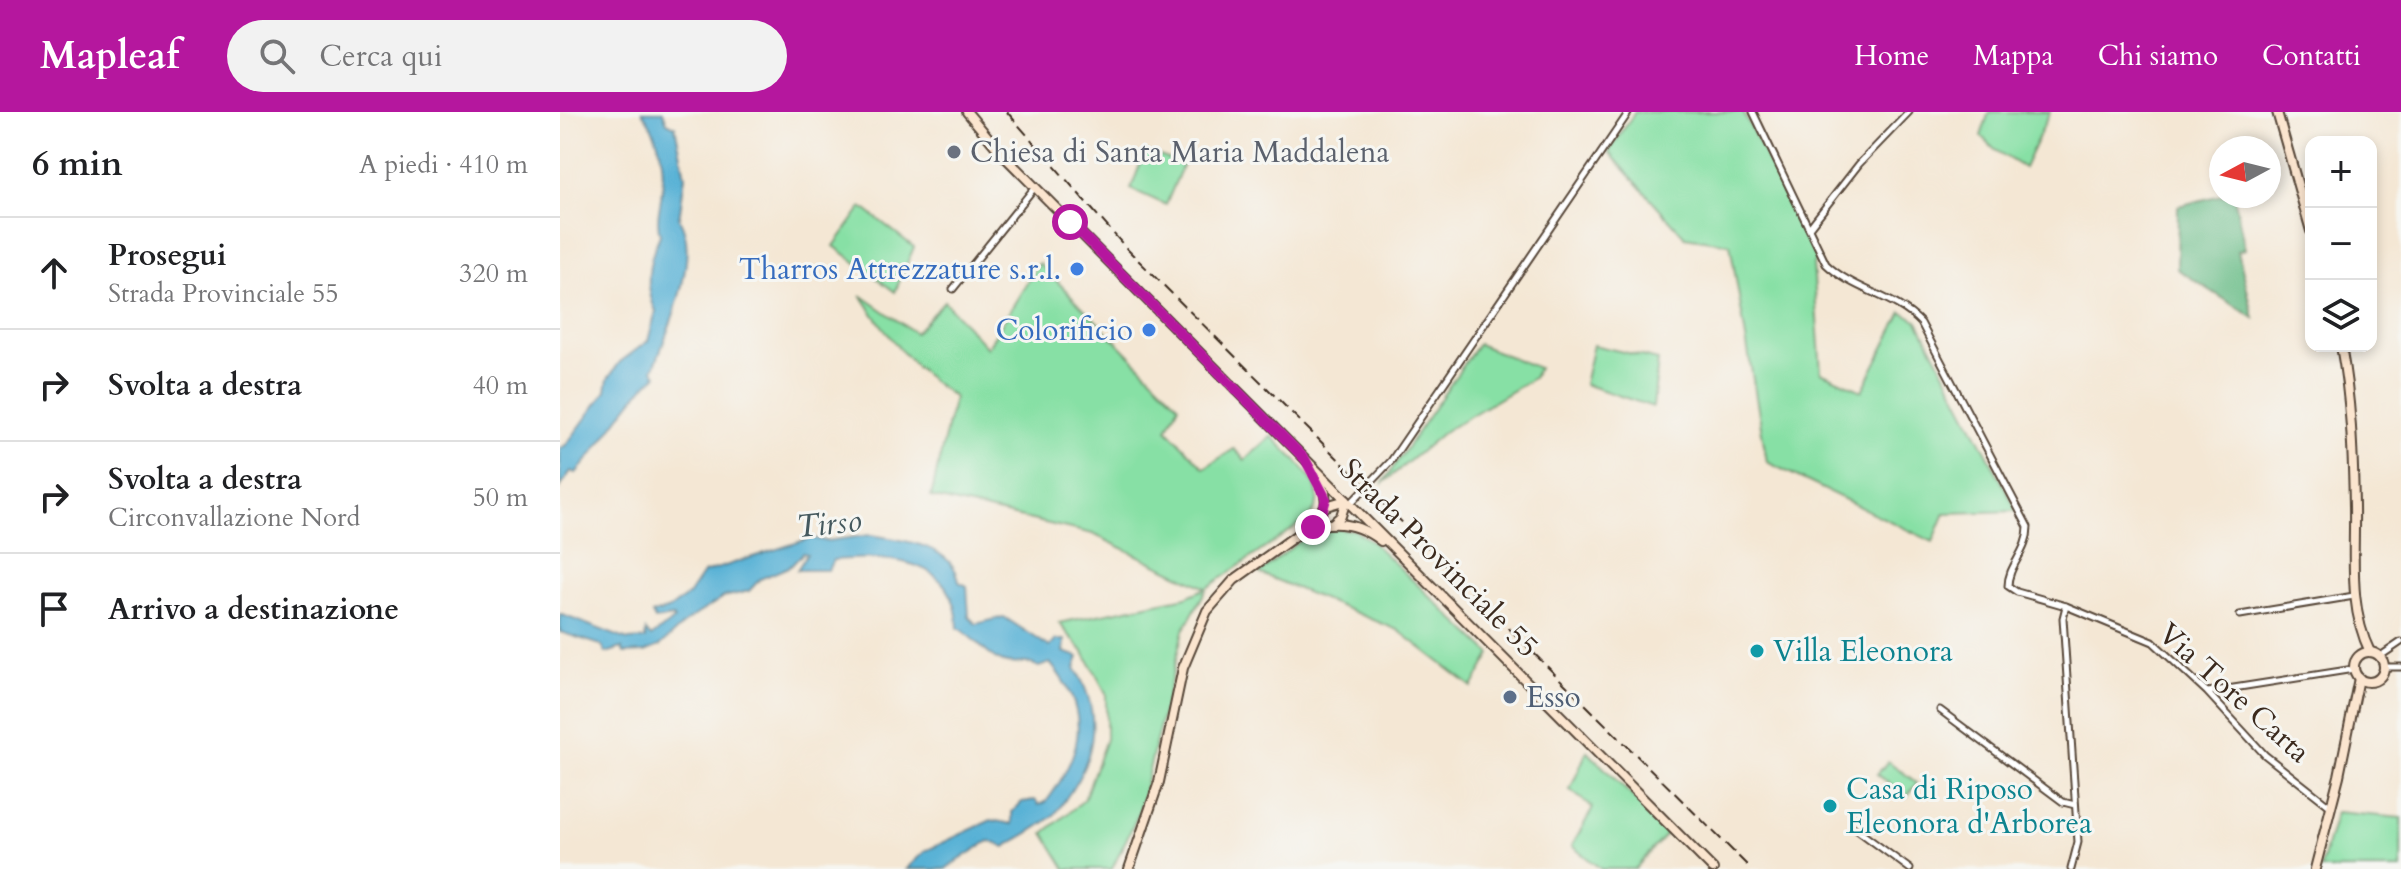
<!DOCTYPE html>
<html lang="it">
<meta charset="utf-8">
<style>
body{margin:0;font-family:Cardo,serif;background:#f2f2f2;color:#202124}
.controls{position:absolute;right:24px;top:24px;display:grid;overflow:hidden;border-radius:16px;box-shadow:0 4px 12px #0003}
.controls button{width:72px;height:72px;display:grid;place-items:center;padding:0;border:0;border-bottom:2px solid #e0e0e0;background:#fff;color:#202124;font:40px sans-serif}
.compass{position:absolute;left:1649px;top:24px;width:72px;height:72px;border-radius:50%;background:#fff;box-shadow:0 4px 12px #0003;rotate:263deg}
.stop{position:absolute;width:24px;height:24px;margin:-18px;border:6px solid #b5179e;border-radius:50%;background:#fff}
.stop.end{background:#b5179e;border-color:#fff;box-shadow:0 2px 8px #0008}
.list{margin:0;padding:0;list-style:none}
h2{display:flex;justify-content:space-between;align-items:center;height:104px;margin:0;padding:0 32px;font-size:34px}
h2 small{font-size:26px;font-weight:400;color:#757577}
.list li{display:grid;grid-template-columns:52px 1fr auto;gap:24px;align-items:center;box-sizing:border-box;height:112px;padding:0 32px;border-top:2px solid #e0e0e0}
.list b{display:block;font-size:30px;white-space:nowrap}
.list p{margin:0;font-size:26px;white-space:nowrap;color:#757577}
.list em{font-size:26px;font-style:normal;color:#757577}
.icon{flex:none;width:44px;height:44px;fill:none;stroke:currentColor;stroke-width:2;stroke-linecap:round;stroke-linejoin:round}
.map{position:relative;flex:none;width:1841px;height:757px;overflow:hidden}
header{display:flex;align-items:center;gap:48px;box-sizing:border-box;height:112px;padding:0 40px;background:#b5179e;color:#fff}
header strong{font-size:38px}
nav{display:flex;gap:44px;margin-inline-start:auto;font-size:28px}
.search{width:560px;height:72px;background:#f2f2f2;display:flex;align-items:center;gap:20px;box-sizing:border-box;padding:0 28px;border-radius:44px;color:#757577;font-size:30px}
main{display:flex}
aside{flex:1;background:#fff}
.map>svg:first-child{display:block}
.green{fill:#87e0a5;stroke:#618562;stroke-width:2}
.forest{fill:#6dbe8a;stroke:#547454;stroke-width:2}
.water{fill:#57b1d5;stroke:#496e7a;stroke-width:2}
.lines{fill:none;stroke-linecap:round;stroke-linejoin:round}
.street-casing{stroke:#574639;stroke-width:9}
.secondary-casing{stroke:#574639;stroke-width:12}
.street{stroke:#fff;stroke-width:5}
.secondary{stroke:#fbe5cf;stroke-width:8}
.rail{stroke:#3b2a1e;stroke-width:2;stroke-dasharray:12 6;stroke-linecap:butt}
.route{stroke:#b5179e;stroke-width:10}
.worship-dot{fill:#6b7280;stroke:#f6f6f2;stroke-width:3}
.shop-dot{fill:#3f7fe0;stroke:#f6f6f2;stroke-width:3}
.culture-dot{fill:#0f9aa8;stroke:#f6f6f2;stroke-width:3}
.service-dot{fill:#5c6f8a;stroke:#f6f6f2;stroke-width:3}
.labels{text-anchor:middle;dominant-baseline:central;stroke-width:6;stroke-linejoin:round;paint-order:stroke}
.worship-label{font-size:30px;fill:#5b616d;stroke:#f6f6f2;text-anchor:start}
.shop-label{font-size:30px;fill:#366cbe;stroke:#f6f6f2;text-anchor:end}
.street-label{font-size:30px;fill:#3b2a1e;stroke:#f6f6f2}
.culture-label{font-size:30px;fill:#0d838f;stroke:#f6f6f2;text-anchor:start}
.service-label{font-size:30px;fill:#4e5e75;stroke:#f6f6f2;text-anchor:start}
.water-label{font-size:32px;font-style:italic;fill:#45595e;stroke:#f6f6f2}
</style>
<header>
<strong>Mapleaf</strong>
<div class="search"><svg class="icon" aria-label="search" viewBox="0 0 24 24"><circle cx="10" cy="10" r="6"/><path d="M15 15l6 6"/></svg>Cerca qui</div>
<nav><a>Home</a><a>Mappa</a><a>Chi siamo</a><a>Contatti</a></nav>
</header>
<main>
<aside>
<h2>6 min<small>A piedi · 410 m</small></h2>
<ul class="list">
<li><svg class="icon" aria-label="ahead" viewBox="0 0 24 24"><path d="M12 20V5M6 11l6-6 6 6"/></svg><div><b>Prosegui</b><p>Strada Provinciale 55</p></div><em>320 m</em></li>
<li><svg class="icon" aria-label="right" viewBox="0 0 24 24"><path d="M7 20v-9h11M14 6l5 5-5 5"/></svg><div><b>Svolta a destra</b></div><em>40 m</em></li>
<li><svg class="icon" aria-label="right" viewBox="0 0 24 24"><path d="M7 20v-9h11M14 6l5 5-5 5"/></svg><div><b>Svolta a destra</b><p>Circonvallazione Nord</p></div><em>50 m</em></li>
<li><svg class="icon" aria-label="arrive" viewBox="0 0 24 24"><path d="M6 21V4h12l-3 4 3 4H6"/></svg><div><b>Arrivo a destinazione</b></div></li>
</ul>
</aside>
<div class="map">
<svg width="1841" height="757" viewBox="0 0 1841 757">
<rect width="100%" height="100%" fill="#f6f6f2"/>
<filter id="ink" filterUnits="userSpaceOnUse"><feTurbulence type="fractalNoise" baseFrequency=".0125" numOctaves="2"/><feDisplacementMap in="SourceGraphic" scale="16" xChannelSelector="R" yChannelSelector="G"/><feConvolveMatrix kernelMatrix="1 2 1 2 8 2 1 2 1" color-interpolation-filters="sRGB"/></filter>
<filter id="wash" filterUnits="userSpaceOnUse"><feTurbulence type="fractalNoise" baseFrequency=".006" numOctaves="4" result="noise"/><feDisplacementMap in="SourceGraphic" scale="32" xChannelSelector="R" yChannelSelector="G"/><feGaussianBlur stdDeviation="1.8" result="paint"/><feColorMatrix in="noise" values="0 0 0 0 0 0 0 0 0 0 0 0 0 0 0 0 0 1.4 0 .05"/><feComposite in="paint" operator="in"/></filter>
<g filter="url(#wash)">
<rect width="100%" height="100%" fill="#f4e7d4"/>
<g class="green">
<path d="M1075,0H1183L1258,148L1253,152L1261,260L1302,279L1342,200L1358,209L1457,399L1385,401L1373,430L1207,350L1170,132L1125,125L1049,40Z"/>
<path d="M1429,0H1490L1464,56L1435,38L1421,24Z"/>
<path d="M585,39L623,52L606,93L571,77Z"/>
<path d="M302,95L354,135L335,180L274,134Z"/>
<path d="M479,151L619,293L607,317L644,356L674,337L685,348L712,324C733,348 778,379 747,407L647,476L623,519L578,703L552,757H506L484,721L524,688L546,627V581L525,542L499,511L626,485L646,476L533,422L371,385L394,285C352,258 327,223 301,183L355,221L384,189L427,236Z"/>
<path d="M918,232L978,256L973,266L885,319L822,372Z"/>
<path d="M1033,233L1098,248L1093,295L1024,272Z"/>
<path d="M773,417L794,418L810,428L931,542L912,575L838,518L699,461L753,419Z"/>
<path d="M1027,639L1108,720L1075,757H1041L1012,734L1033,696L1010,678Z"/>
<path d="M1328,649L1357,671L1347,685L1317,662Z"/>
<path d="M1776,700L1841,706V757H1760Z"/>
</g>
<path class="forest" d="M1661,83L1674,84L1685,137L1678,139L1694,206L1617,157L1618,94Z"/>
<g class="water">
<path d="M82,0H103L107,10L115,14L125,64L119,107C142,142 107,221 93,258L97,263C65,290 45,331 16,361L11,359L0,376V336L6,333L46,279L48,267L60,250L88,229L96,199C84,174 88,148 100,123C96,108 99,101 101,86C106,54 101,25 82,0Z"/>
<path d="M310,423C339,427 394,433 399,470L407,474L409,505L416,512L444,505L490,535L496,528H505L504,540L519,545L515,556C540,597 537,639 511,679C505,687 500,697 493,704C479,716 461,725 445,735L429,729L385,757H346L365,739L431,708L452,712V700L462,690L475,688L479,693L486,690C523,641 532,600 490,551L479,555C463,546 457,555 443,550C425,543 416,527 398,516C397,445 328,443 273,448L268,458H237L247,442L243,441L231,454L200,467L189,479L164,485L128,508L100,534L85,540L64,541L62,536L46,541L41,533L0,520V502L68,528L85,527L86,519L91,525L114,508L113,505L95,508L92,502L110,497L129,482L143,461L251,426L266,429Z"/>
</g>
</g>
<g filter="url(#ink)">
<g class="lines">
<g class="street-casing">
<g id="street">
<path d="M1193,0L1266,152C1294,179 1335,183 1361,211L1468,415C1468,440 1448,453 1448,474L1457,480L1506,494L1593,530L1647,580L1705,643L1771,695"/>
<path d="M1249,116L1299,52L1349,0"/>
<path d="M393,177L475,75"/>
<path d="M790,392L831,349L1069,0"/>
<path d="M1506,494L1503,506L1518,730L1511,757"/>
<path d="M1680,503L1794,484"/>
<path d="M1819,545L1841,530"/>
<path d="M1823,555H1841"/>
<path d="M1648,580L1794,557"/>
<path d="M1380,598L1503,690L1515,693"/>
<path d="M1293,715L1350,757"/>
</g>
</g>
<g class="secondary-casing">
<g id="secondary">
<path d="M407,0L442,42L1153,757"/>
<path d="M1717,0L1751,119"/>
<path d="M1781,234C1791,287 1793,340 1794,394C1795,444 1788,495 1810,540"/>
<path d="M755,362L765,380L766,394"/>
<path d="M773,411L781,404L786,388"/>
<path d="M748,417C774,407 799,412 821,429"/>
<circle cx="1809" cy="555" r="15"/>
<path d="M569,757L599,670L623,556L647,499L674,468L741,420L766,394L786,388"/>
<path d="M1755,757L1779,664L1799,566"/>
</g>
</g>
<use href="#street" class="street"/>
<use href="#secondary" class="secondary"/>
<path class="rail" d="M447,0L567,137L1191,757"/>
</g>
</g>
<g class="lines" filter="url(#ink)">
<path class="route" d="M510,110L745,347L766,387L762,401L741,420L753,415"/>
</g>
<circle class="worship-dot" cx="394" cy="40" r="8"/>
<g class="shop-dot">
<circle cx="517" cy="157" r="8"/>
<circle cx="589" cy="218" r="8"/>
</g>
<g class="culture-dot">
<circle cx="1197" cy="539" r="8"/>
<circle cx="1270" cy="694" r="8"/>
</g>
<circle class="service-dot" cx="950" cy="585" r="8"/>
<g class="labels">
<g class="worship-label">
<text x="410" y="40">Chiesa di Santa Maria Maddalena</text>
</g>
<g class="shop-label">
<text x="501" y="157">Tharros Attrezzature s.r.l.</text>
<text x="573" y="218">Colorificio</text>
</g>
<g class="street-label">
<text transform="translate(879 446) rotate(45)">Strada Provinciale 55</text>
<text transform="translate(1674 581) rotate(42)">Via Tore Carta</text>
</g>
<g class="culture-label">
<text x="1213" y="539">Villa Eleonora</text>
<text x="1286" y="677">Casa di Riposo<tspan x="1286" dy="34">Eleonora d'Arborea</tspan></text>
</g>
<g class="service-label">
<text x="966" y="585">Esso</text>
</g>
<g class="water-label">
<text transform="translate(269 412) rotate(-6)">Tirso</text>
</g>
</g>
</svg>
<div class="controls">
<button>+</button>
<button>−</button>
<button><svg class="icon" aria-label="layers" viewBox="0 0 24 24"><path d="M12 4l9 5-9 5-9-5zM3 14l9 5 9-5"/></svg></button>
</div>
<svg class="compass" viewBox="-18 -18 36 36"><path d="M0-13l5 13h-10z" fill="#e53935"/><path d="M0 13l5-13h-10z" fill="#757577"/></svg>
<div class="stop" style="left:510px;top:110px"></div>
<div class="stop end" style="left:753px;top:415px"></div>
</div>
</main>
